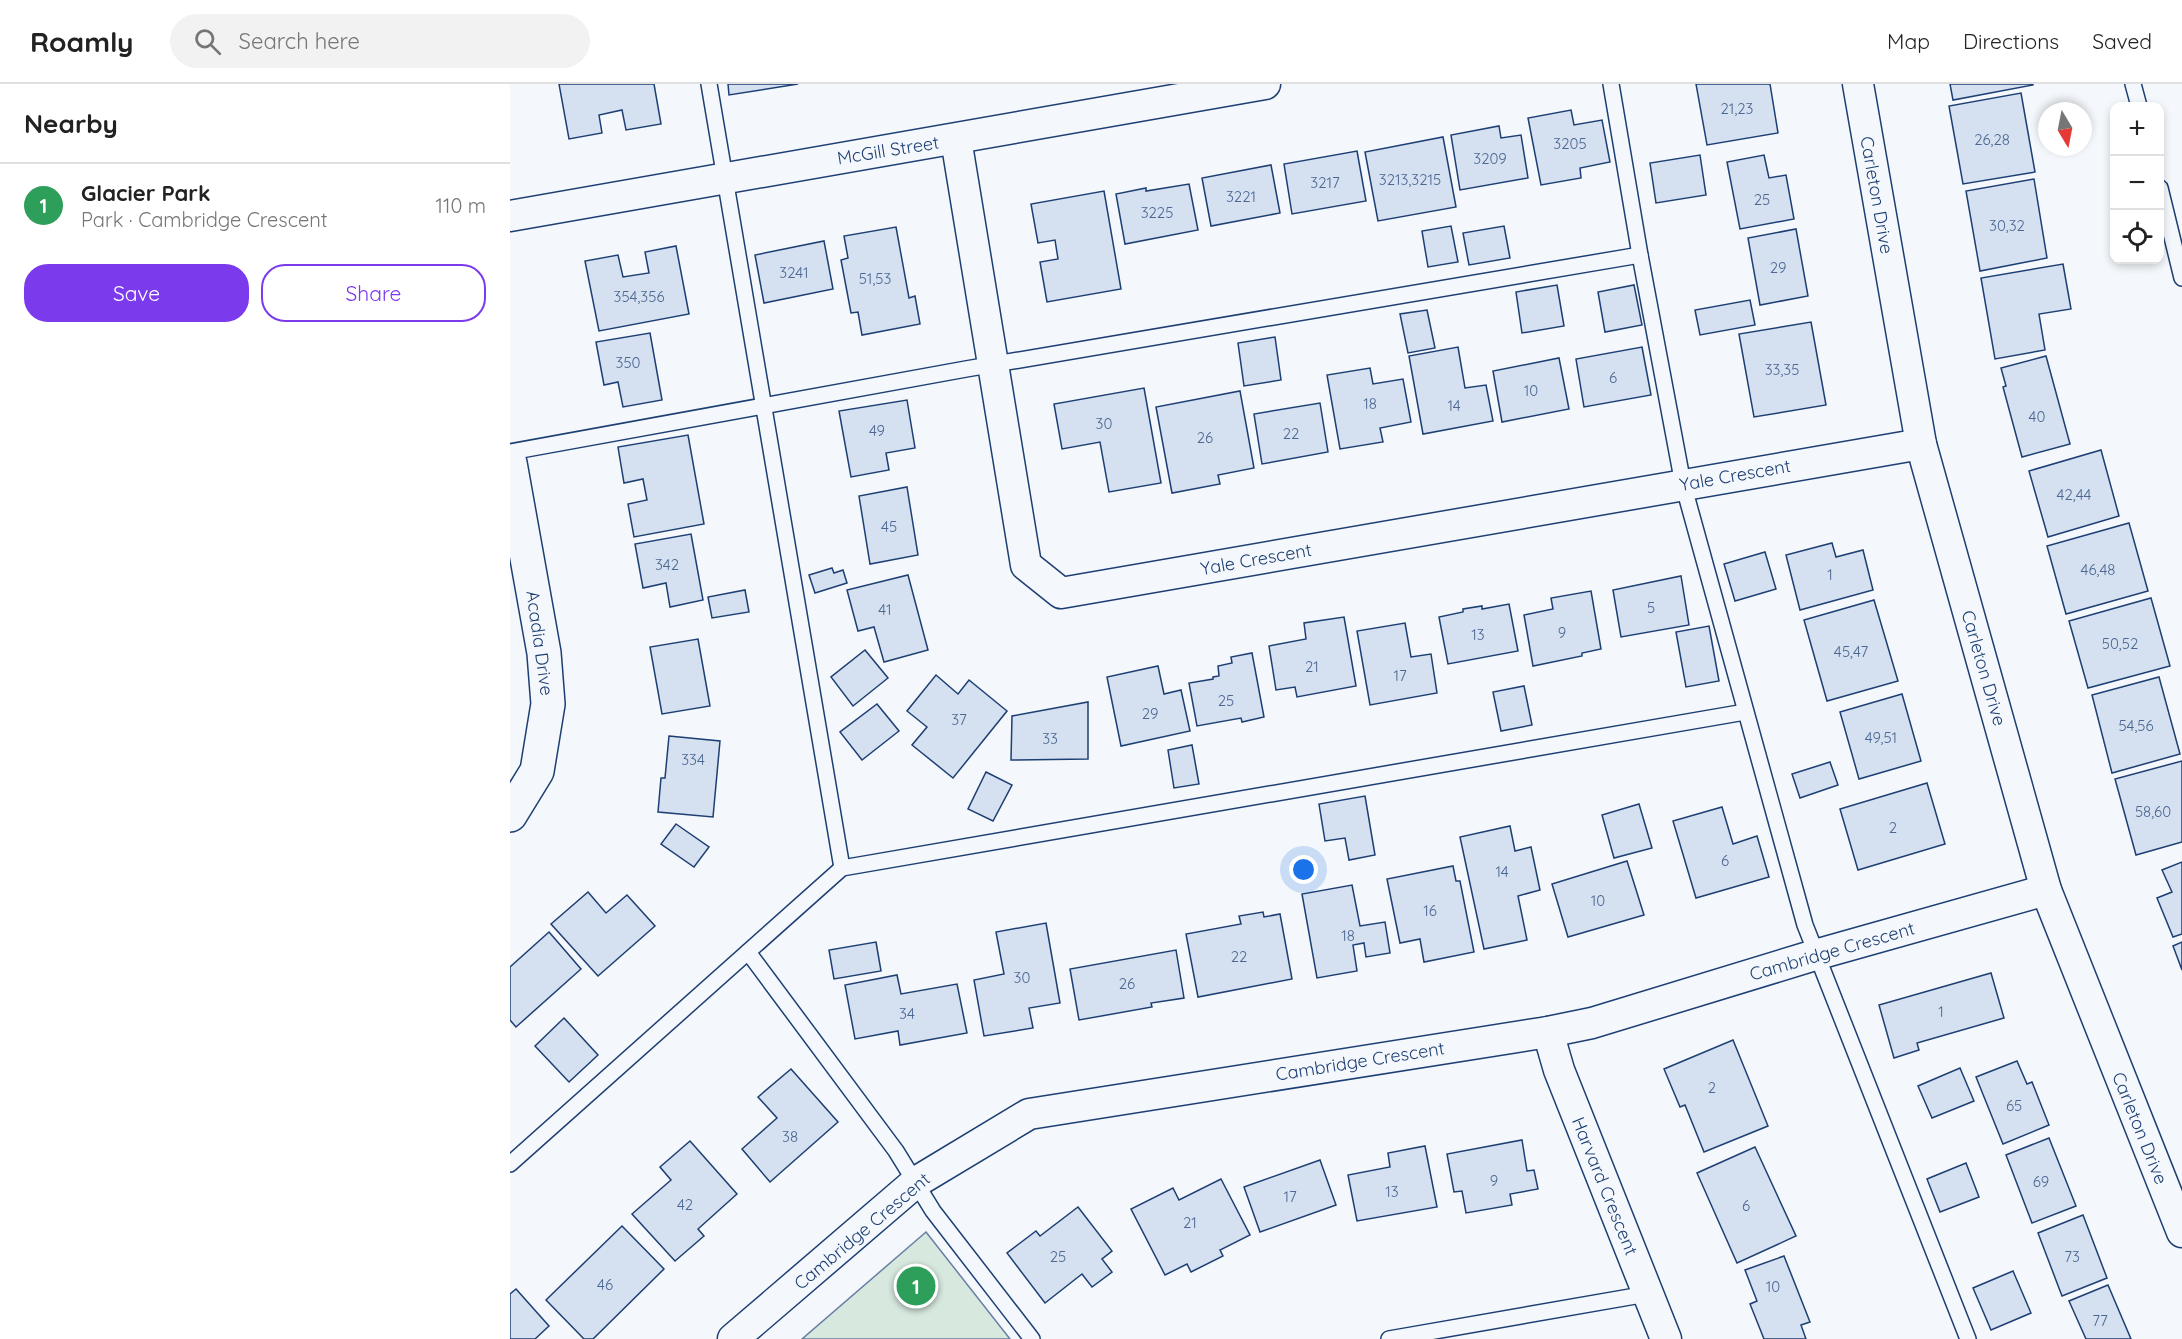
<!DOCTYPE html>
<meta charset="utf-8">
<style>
body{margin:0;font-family:Quicksand,sans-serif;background:#f2f2f2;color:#222}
.controls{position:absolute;right:18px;top:18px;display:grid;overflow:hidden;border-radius:12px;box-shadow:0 3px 9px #0003}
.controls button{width:54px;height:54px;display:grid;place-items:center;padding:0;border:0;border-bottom:2px solid #e0e0e0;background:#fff;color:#222;font:30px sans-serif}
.compass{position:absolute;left:1528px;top:18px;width:54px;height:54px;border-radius:50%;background:#fff;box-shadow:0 3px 9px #0003;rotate:170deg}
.you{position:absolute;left:794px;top:786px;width:21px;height:21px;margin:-15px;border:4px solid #fff;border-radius:50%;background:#1a73e8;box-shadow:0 0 0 9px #1a73e833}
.badge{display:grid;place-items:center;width:39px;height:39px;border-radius:50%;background:#7c3aed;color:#fff;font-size:20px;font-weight:700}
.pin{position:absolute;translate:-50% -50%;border:3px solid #fff;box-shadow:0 2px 6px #0006}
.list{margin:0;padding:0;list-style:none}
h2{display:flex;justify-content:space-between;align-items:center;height:78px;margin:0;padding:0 24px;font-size:26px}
h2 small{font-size:20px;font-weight:400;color:#767676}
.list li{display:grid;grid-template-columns:39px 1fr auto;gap:18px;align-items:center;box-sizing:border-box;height:84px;padding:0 24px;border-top:2px solid #e0e0e0}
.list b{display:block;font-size:22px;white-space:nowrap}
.list p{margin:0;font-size:20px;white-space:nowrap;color:#767676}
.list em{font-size:20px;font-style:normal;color:#767676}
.actions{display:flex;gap:12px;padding:18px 24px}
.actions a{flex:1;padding:14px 0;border:2px solid #7c3aed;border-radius:24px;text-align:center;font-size:21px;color:#7c3aed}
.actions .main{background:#7c3aed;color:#fff}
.icon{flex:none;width:33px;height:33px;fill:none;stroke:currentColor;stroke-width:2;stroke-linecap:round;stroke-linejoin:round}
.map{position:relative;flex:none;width:1672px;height:1255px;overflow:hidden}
header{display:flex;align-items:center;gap:36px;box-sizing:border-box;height:84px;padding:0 30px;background:#fff;border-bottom:2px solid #e0e0e0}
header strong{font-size:28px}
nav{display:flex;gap:33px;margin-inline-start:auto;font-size:21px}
.search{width:420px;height:54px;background:#f2f2f2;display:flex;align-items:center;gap:15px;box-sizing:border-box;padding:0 21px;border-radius:33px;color:#767676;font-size:22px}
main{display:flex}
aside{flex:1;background:#fff}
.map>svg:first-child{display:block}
.green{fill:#d7e8df;stroke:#687fa3;stroke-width:1.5}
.building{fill:#d5e0f0;stroke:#1d3f73;stroke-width:1.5}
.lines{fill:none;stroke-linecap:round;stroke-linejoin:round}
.service-casing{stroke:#1d3f73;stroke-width:18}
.minor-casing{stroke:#1d3f73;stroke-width:33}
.tertiary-casing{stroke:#1d3f73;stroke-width:36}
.service{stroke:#f4f7fb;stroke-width:15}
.minor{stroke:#f4f7fb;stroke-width:30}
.tertiary{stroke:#f4f7fb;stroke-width:33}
.labels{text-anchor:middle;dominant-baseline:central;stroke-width:4.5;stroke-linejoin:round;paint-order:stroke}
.number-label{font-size:15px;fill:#4b6792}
.street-label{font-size:18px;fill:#1d3f73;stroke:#f4f7fb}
</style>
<header>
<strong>Roamly</strong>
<div class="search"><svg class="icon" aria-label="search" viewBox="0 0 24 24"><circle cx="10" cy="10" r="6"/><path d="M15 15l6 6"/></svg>Search here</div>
<nav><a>Map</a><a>Directions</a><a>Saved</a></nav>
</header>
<main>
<aside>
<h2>Nearby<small></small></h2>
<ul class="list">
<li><span class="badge" style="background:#2e9e5b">1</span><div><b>Glacier Park</b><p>Park · Cambridge Crescent</p></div><em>110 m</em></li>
</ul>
<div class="actions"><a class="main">Save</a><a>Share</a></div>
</aside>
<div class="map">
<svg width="1672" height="1255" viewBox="0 0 1672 1255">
<rect width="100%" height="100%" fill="#f4f7fb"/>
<path class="green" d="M416,1148L500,1255H292Z"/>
<g class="building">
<path d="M49,0H144L151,40L116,46L112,26L89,31L92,49L59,55Z"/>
<path d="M218,0H288L219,11Z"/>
<path d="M1186,0H1260L1268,49L1197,61Z"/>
<path d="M1440,0H1523V1L1443,16Z"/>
<path d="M1511,9L1525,88L1453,100L1439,22Z"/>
<path d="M1061,26L1064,41L1092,36L1100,78L1070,84L1071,94L1031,101L1018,34Z"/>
<path d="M989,42L991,54L1011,51L1018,94L950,106L941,51Z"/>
<path d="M933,53L946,123L868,137L855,68Z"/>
<path d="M847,67L856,117L782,130L774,80Z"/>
<path d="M1190,71L1196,111L1146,119L1140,79Z"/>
<path d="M1254,71L1259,94L1276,91L1284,135L1230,145L1217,78Z"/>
<path d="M761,81L770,129L701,142L692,94Z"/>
<path d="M1524,95L1537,174L1470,187L1456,107Z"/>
<path d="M679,100L688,146L615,160L606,110L636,104V107Z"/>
<path d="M594,107L611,205L537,218L530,178L548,175L545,156L528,159L521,120Z"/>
<path d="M941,142L948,178L918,183L912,147Z"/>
<path d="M994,142L1000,174L959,181L953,149Z"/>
<path d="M386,143L399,214L405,212L410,240L352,251L348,228L341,229L331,176L338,174L334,152Z"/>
<path d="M1286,145L1298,212L1250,221L1238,154Z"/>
<path d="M314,157L323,205L254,219L245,171Z"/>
<path d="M166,162L179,230L89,247L75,177L108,171L113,193L139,189L135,168Z"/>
<path d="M1553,180L1561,225L1529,230L1535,266L1485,275L1471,194Z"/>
<path d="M1047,201L1054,242L1012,249L1006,208Z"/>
<path d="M1124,201L1132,241L1095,248L1088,208Z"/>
<path d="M1240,216L1245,241L1190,251L1185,226Z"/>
<path d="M917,226L925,264L898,269L890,230Z"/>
<path d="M1301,238L1316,321L1244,333L1229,250Z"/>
<path d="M140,249L152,316L113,323L108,298L94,301L86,258Z"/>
<path d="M765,253L771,296L734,302L728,259Z"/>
<path d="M948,263L955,304L976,301L983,337L913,350L899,272Z"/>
<path d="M1132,263L1141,311L1074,323L1066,275Z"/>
<path d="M1536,272L1560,360L1512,373L1493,303L1496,302L1491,284Z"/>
<path d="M1049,274L1059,325L992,338L983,287Z"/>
<path d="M860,284L863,300L893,295L901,338L870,344L873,358L830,365L817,291Z"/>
<path d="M634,304L651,399L599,408L590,358L552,365L544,320Z"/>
<path d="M730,307L744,384L708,391L710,400L662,409L646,323Z"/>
<path d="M397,316L405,364L376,369L379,386L341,393L329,327Z"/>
<path d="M810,319L818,368L752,380L744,330Z"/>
<path d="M178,351L194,440L124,453L118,420L137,416L133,395L114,399L108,363Z"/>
<path d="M1591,366L1609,432L1538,453L1519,387Z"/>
<path d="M397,403L408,471L360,480L349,412Z"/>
<path d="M1619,439L1638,507L1556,530L1537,462Z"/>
<path d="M181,450L193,516L160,523L156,499L133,504L125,460Z"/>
<path d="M1322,459L1326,473L1353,466L1363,506L1290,526L1276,471Z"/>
<path d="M1255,468L1266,505L1225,517L1214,480Z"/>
<path d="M322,484L324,489L333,486L337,499L305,509L299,491Z"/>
<path d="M398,491L418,566L374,578L364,543L348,547L337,506Z"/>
<path d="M1171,492L1179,541L1111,553L1103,506Z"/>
<path d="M235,506L239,528L202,534L198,513Z"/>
<path d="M1081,507L1091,565L1072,569V572L1023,582L1014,531L1043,525L1041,514Z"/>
<path d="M1641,514L1660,582L1578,604L1559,537Z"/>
<path d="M1364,516L1388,597L1317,617L1294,536Z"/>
<path d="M999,520L1008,567L938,580L929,533L953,528V525L972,522V525Z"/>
<path d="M834,533L846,602L787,613L785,603L766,606L759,562L796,555L794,539Z"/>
<path d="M895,539L901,573L921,570L927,609L860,621L847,547Z"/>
<path d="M1199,542L1209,597L1176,603L1166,548Z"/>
<path d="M188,555L200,622L152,630L140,563Z"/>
<path d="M355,566L378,594L343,622L321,593Z"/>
<path d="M742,569L754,633L732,638L731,634L687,642L679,599L703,595V593L709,592L708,582L722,579L721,573Z"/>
<path d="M648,582L654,610L671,606L680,647L611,662L597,593Z"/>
<path d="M426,591L448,610L459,596L497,627L443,694L402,661L417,643L397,627Z"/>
<path d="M1649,593L1670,670L1602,689L1582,611Z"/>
<path d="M1014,602L1022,641L991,647L983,608Z"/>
<path d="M1392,610L1411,677L1349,695L1330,628Z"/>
<path d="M578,618V675L501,676L502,632Z"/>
<path d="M367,620L389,647L352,676L330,648Z"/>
<path d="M159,652L210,657L203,733L148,728L151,694H155Z"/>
<path d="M682,661L689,700L664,704L658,666Z"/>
<path d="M1672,677V758L1626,771L1605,695Z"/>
<path d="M1320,678L1328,701L1290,714L1282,690Z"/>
<path d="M476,688L502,701L483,737L458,725Z"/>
<path d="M1417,699L1435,760L1348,786L1330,725Z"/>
<path d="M855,712L865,771L839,776L835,754L815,757L809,720Z"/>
<path d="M1129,720L1142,764L1104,774L1092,731Z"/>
<path d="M1212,723L1223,760L1247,752L1259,793L1186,814L1163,737Z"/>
<path d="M166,740L199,763L184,783L151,760Z"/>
<path d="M1000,742L1005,767L1021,763L1030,806L1008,812L1017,856L974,865L950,753Z"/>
<path d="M1117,777L1134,831L1058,853L1042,800Z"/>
<path d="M1672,778V850L1663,853L1647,814L1662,808L1652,786Z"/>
<path d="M943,782L946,797H950L964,868L914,878L910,855L890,859L877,795Z"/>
<path d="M842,801L850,842L875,838L880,869L856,873L854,859L843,861L847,887L807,894L792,810Z"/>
<path d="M78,808L96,829L117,811L145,842L88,892L41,840Z"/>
<path d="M753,828L754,833L770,830L782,895L688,913L676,850L731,840L729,832Z"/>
<path d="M536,839L550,919L519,924L523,944L474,952L464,896L494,890L486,848Z"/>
<path d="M39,848L71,885L6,943L0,936V883Z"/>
<path d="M366,858L371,887L324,895L319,866Z"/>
<path d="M1672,858V886L1663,862Z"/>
<path d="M666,866L674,914L641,919L642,923L569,936L560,885Z"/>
<path d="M1481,889L1494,934L1407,959L1409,966L1384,974L1369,921Z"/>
<path d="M387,891L391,910L447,900L457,949L390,961L388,947L345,955L335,901Z"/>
<path d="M54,934L88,971L59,998L25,962Z"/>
<path d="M1223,956L1258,1042L1194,1068L1175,1021L1170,1023L1154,985Z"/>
<path d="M1507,977L1517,1000L1522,998L1539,1041L1493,1060L1466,993Z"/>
<path d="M1450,984L1464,1017L1422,1034L1408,1002Z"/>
<path d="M281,985L328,1038L260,1098L232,1065L267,1034L248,1013Z"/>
<path d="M1539,1054L1566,1122L1522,1139L1496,1071Z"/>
<path d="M1012,1056L1017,1087L1024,1086L1028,1105L1000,1110L1002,1121L956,1129L952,1107L944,1108L937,1070Z"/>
<path d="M180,1057L227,1110L188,1145L194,1152L165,1177L122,1130L161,1096L150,1083Z"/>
<path d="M915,1062L927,1123L847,1137L838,1091L880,1083L878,1069Z"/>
<path d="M1245,1063L1286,1152L1227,1179L1187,1089Z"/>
<path d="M810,1076L826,1121L750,1148L734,1103Z"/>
<path d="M1456,1079L1469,1113L1430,1128L1417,1095Z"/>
<path d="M711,1095L740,1151L710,1166L713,1172L681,1188L677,1180L655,1191L621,1125L663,1104L669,1116Z"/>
<path d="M568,1123L602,1167L592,1175L602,1188L582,1203L572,1190L535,1219L497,1169L526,1147L530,1152Z"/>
<path d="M1573,1131L1597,1194L1552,1212L1528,1149Z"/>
<path d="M112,1142L154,1185L83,1255H74L36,1216Z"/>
<path d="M1274,1172L1300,1238L1291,1241L1296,1255H1254L1240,1220L1247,1217L1235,1186Z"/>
<path d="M1503,1187L1521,1229L1481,1246L1463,1204Z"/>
<path d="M1598,1201L1621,1255H1576L1559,1217Z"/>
<path d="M6,1205L39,1242L25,1255H0V1210Z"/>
</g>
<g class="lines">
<g class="service-casing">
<g id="service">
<path d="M199,0L332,784"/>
<path d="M1101,0L1130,171L1173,400L1295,841L1458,1255"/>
<path d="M1623,0L1629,22"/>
<path d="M1650,104L1672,194"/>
<path d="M0,368L456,285L1130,171"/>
<path d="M238,868L386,1067L423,1127L522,1255"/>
<path d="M0,1080L332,784L1235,628"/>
<path d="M879,1255L1137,1210"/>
</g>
</g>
<g class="minor-casing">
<g id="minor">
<path d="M1348,0L1411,360L1536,806L1672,1148"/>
<path d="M446,55L516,481L551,509L1411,360"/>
<path d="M0,132L755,0"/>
<path d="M1038,948L1049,986L1156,1255"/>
<path d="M223,1255L406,1098L519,1030L1038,948L1082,939L1305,871L1536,806"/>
</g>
</g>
<g class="tertiary-casing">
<path id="tertiary" d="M0,379L34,569L38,620L27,687L0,731"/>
</g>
<use href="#service" class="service"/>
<use href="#minor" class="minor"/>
<use href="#tertiary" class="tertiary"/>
</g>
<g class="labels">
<g class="number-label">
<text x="1227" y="24">21,23</text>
<text x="1482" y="55">26,28</text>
<text x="1060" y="59">3205</text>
<text x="980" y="74">3209</text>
<text x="900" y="95">3213,3215</text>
<text x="815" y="98">3217</text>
<text x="731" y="112">3221</text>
<text x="1252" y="115">25</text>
<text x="647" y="128">3225</text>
<text x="1497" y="141">30,32</text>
<text x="1268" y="183">29</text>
<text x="284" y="188">3241</text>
<text x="365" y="194">51,53</text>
<text x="129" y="212">354,356</text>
<text x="118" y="278">350</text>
<text x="1272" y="285">33,35</text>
<text x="1103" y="293">6</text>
<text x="1021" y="306">10</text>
<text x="860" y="319">18</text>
<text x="944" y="321">14</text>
<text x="1527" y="332">40</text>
<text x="594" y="339">30</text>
<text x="367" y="346">49</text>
<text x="781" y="349">22</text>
<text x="695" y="353">26</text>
<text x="1564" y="410">42,44</text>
<text x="379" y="442">45</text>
<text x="157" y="480">342</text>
<text x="1588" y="485">46,48</text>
<text x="1320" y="490">1</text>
<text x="1141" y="523">5</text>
<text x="375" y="525">41</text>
<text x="1052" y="548">9</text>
<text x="968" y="550">13</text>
<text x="1610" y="559">50,52</text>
<text x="1341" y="567">45,47</text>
<text x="802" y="582">21</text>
<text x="890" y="591">17</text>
<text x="716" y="616">25</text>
<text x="640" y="629">29</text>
<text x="449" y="635">37</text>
<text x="1626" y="641">54,56</text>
<text x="1371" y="653">49,51</text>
<text x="540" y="654">33</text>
<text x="183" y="675">334</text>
<text x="1643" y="727">58,60</text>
<text x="1383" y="743">2</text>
<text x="1215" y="776">6</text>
<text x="992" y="787">14</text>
<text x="1088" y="816">10</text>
<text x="920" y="826">16</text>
<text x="838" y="851">18</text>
<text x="729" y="872">22</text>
<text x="512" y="893">30</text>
<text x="617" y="899">26</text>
<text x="1431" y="927">1</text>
<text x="397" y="929">34</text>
<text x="1202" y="1003">2</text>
<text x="1504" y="1021">65</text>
<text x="280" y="1052">38</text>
<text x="984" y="1096">9</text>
<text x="1531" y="1097">69</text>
<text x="882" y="1107">13</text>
<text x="780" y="1112">17</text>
<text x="175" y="1120">42</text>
<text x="1236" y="1121">6</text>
<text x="680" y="1138">21</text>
<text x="548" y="1172">25</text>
<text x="1562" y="1172">73</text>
<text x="95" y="1200">46</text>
<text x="1263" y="1202">10</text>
<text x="1590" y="1236">77</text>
</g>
<g class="street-label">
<text transform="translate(378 66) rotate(-9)">McGill Street</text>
<text transform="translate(1367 111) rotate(80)">Carleton Drive</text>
<text transform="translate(1225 391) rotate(-10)">Yale Crescent</text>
<text transform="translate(746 475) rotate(-10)">Yale Crescent</text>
<text transform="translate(30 559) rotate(82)">Acadia Drive</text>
<text transform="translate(1474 584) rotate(74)">Carleton Drive</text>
<text transform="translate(1322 867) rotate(-16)">Cambridge Crescent</text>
<text transform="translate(850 977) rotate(-9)">Cambridge Crescent</text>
<text transform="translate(1630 1044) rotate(68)">Carleton Drive</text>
<text transform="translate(1095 1102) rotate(68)">Harvard Crescent</text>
<text transform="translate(352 1147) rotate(-40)">Cambridge Crescent</text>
</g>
</g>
</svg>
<div class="controls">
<button>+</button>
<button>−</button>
<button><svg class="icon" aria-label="locate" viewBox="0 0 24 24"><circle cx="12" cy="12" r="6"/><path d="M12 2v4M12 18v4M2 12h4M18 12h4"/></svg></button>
</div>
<svg class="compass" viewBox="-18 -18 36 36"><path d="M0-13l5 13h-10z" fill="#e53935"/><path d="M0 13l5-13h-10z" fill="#767676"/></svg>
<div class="you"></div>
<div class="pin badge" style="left:406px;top:1202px;background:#2e9e5b">1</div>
</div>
</main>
